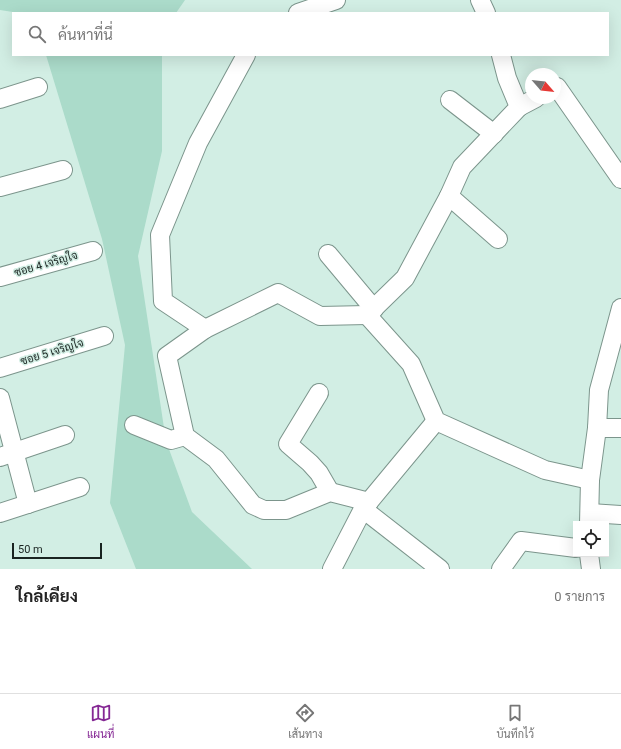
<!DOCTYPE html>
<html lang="th">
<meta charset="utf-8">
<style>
body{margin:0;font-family:Roboto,Sarabun,sans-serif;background:#f2f2f2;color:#222}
.controls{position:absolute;right:12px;bottom:12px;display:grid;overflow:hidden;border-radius:0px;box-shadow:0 4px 16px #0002}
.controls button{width:36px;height:36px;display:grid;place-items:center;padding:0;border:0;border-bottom:1px solid #e0e0e0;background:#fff;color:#222;font:20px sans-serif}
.compass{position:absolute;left:525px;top:68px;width:36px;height:36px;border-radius:50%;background:#fff;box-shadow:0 4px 16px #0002;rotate:118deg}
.scale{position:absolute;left:12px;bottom:10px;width:90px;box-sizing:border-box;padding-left:4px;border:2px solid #192320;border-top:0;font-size:11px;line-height:14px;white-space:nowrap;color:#192320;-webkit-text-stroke:3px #d2eee4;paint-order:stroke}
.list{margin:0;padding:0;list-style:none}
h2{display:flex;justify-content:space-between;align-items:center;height:52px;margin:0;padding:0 16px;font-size:17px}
h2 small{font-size:13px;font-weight:400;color:#767676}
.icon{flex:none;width:22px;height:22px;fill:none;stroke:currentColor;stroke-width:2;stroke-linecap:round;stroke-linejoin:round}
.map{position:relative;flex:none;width:621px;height:569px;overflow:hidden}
.search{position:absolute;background:#fff;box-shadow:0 4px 16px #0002;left:12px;right:12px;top:12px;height:44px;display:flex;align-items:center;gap:10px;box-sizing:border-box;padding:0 14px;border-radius:0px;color:#767676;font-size:15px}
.sheet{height:124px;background:#fff}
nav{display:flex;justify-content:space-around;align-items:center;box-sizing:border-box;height:56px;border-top:1px solid #e0e0e0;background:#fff;font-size:11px;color:#767676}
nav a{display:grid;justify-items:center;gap:2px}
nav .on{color:#852894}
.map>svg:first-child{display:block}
.green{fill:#abdbca}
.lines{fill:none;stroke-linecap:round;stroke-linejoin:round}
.minor-casing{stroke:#7c958c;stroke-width:20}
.minor{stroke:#fff;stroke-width:18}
.labels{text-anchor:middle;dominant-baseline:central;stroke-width:3;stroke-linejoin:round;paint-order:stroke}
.street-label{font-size:11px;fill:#192320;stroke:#d2eee4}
</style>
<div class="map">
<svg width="621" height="569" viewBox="0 0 621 569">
<rect width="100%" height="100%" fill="#d2eee4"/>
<g class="green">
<path d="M0,0H185L176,13H19L0,10Z"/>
<path d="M46,55H162V151L138,256L166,441L192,512L252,569H136L110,503L125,345L102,239Z"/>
</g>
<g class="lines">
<g class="minor-casing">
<g id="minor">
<path d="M480,0L486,13"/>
<path d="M298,13L336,0"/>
<path d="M501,55L507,78L519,107L462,167L449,196L405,278L367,315L411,364L436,421L545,470L590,480"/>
<path d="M555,88L557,87L621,179"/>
<path d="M0,99L38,87"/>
<path d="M450,100L494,134"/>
<path d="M519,107L536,98"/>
<path d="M0,187L63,170"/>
<path d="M449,196L498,239"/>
<path d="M328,254L374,309"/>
<path d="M0,277L93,251"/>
<path d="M367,315L320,316L278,293L205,329L167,356L185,436L216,459L253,505L264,510H286L330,492L369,502"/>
<path d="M205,329L163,301L160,235L198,143L246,55"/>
<path d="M0,368L104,336"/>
<path d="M319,393L288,444L310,463L319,473L330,492"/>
<path d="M0,398L28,504"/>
<path d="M436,421L363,509L440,569"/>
<path d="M134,425L171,440L185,436"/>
<path d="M597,428H621"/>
<path d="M0,457L65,435"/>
<path d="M0,513L80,487"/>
<path d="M590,513L621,515"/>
<path d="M589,524L590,480L597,428L599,390L621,308"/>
<path d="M589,554L591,569"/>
<path d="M332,569L363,509"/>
<path d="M501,569L521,541L576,548"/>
</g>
</g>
<use href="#minor" class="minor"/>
</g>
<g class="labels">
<g class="street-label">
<text transform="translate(46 264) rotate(-16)">ซอย 4 เจริญใจ</text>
<text transform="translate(52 352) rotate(-17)">ซอย 5 เจริญใจ</text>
</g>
</g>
</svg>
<div class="controls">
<button><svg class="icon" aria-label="locate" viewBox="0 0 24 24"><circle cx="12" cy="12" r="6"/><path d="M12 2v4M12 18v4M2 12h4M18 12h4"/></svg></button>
</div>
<svg class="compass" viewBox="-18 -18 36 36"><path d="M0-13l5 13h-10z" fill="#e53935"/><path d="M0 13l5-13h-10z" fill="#767676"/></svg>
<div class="scale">50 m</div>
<div class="search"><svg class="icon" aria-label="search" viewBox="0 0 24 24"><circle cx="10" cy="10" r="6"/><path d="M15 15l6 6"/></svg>ค้นหาที่นี่</div>
</div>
<section class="sheet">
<h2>ใกล้เคียง<small>0 รายการ</small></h2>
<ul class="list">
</ul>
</section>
<nav>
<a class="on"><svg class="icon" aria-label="map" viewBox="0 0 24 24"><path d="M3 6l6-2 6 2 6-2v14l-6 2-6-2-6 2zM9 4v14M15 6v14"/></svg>แผนที่</a>
<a><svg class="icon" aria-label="directions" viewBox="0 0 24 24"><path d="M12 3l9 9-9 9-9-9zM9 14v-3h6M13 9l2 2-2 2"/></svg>เส้นทาง</a>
<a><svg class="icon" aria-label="saved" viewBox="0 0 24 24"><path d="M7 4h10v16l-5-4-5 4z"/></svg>บันทึกไว้</a>
</nav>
